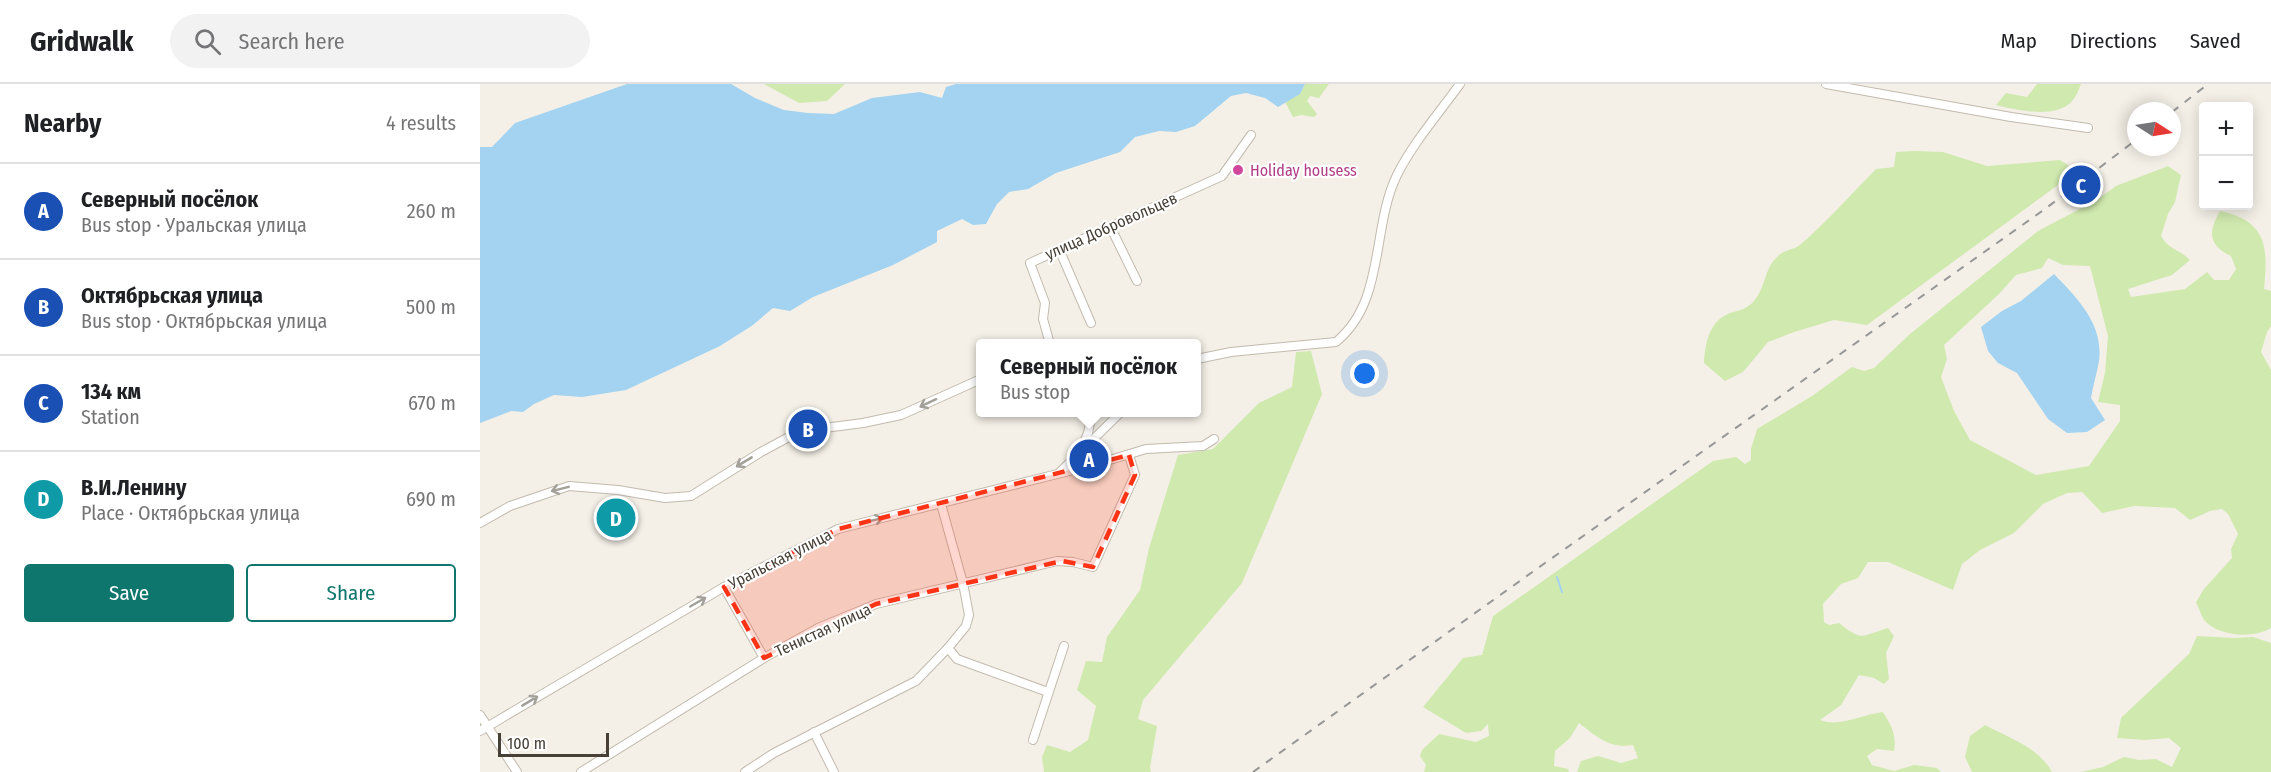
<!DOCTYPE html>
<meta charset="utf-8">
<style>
body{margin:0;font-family:"Fira Sans Condensed",sans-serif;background:#f2f2f2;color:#202124}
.controls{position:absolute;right:18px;top:18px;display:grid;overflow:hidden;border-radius:6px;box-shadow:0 3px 15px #0003}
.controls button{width:54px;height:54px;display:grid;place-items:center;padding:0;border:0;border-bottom:2px solid #e0e0e0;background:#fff;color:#202124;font:30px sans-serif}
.compass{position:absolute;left:1647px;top:18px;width:54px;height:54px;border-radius:50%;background:#fff;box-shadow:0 3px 15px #0003;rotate:102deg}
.scale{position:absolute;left:18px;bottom:15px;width:111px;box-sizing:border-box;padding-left:6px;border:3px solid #474036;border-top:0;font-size:16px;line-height:21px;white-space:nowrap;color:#474036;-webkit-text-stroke:4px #fff;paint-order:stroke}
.you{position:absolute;left:885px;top:290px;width:21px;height:21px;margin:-15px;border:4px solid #fff;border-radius:50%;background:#1a73e8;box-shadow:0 0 0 9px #1a73e833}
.badge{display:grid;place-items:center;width:39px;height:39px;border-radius:50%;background:#0f766e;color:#fff;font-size:20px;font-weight:700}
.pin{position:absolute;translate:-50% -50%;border:3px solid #fff;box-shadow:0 2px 6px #0006}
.popup{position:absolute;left:496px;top:255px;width:225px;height:78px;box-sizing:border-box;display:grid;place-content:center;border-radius:6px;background:#fff;filter:drop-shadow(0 2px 4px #0005);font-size:20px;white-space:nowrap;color:#757577}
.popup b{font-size:22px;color:#202124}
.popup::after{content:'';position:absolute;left:50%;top:100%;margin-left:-12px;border:12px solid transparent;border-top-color:#fff}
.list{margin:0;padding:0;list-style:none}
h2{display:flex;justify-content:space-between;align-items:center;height:78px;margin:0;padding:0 24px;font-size:26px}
h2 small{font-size:20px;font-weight:400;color:#757577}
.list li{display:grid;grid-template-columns:39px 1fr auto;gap:18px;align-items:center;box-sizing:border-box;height:96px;padding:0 24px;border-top:2px solid #e0e0e0}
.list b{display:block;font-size:22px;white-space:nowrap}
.list p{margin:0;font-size:20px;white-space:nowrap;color:#757577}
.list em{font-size:20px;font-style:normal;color:#757577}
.actions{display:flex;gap:12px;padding:18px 24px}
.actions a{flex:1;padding:14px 0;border:2px solid #0f766e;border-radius:6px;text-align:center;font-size:21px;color:#0f766e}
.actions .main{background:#0f766e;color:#fff}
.icon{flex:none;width:33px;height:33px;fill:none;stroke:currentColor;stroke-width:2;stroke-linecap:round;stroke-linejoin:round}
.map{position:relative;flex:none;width:1791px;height:688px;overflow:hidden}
header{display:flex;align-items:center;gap:36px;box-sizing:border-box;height:84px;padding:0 30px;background:#fff;border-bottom:2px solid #e0e0e0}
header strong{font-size:28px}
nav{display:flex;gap:33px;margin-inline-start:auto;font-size:21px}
.search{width:420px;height:54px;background:#f2f2f2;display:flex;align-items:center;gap:15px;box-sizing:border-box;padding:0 21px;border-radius:33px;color:#757577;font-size:22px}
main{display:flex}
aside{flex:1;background:#fff}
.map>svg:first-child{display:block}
.green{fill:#d0e9af;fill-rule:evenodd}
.water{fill:#a3d3f1}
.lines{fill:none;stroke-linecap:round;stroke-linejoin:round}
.stream{stroke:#a3d3f1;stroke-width:2}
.minor-casing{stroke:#c2baad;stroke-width:10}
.minor{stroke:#fff;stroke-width:8}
.rail{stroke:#979797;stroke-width:2;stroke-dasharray:8 8;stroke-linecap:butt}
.oneway{stroke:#a3a09a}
.marked{fill:#fd3315;fill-opacity:0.2;stroke:#fd3315;stroke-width:4.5;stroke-dasharray:12 8;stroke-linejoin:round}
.hotel-dot{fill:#d1479c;stroke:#fff;stroke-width:2}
.labels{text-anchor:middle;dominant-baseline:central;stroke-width:4.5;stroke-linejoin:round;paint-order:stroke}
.hotel-label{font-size:16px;fill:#b23c85;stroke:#fff;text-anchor:start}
.street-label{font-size:16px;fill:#474036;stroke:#fff}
</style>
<header>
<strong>Gridwalk</strong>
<div class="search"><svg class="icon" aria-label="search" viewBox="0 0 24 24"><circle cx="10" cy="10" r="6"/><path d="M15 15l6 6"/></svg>Search here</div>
<nav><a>Map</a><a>Directions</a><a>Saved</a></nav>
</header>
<main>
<aside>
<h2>Nearby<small>4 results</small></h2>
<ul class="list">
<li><span class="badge" style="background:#1a4fb4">A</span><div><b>Северный посёлок</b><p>Bus stop · Уральская улица</p></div><em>260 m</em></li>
<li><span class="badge" style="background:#1a4fb4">B</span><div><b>Октябрьская улица</b><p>Bus stop · Октябрьская улица</p></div><em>500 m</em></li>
<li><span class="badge" style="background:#1a4fb4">C</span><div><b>134 км</b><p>Station</p></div><em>670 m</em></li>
<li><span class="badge" style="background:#0f9aa8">D</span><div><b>В.И.Ленину</b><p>Place · Октябрьская улица</p></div><em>690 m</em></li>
</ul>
<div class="actions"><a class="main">Save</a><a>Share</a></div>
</aside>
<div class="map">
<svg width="1791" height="688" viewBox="0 0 1791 688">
<rect width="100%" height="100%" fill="#f4f0e7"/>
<g class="green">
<path d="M284,0H365L347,17L319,19Z"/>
<path d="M825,0H849L839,14L830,12L827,17L837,30L834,33L821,31L813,33L805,18L820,10Z"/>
<path d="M1557,0H1601C1599,4 1598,9 1595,13C1581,37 1537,26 1516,21L1526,9L1547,13Z"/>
<path d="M1434,67L1463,68L1507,82L1580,76L1597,87L1387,241L1354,236L1314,248L1288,258L1263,288L1245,297L1224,279C1225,259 1229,237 1250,229C1260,226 1267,225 1274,217C1286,203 1284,185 1297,173C1303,166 1314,166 1321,160C1348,137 1371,110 1396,85L1414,83L1416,68Z"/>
<path d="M1688,82L1701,91L1695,118L1688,130L1681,152C1690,167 1698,164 1710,176L1692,191L1648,205L1651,213L1705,205L1727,188L1734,196H1749L1756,185L1751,172C1728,161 1728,148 1740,127C1788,137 1788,164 1784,205L1791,207V242L1787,248L1781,268L1791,286V544C1775,554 1743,553 1727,539C1722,535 1719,524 1716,518L1724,505L1752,474L1751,465L1758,450L1748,430L1742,425L1730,427L1710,436L1695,424L1654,422L1622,429L1602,408L1587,409L1563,420L1534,449L1500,466L1482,480L1473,506L1408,478H1388L1378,494L1361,500L1343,520L1344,538L1349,541L1359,539C1383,558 1381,552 1408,544L1414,552L1406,569L1409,595L1404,600L1394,594L1379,591L1361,621L1340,636C1359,644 1383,630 1403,628C1411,641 1417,651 1414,667L1397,665L1387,672L1392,681L1414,687L1434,681L1457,684L1461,688H1097L1101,677L1118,672L1141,679L1158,674L1153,661C1130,665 1117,653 1099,639L1090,654L1075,667L1074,682L1088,685L1089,688H944L946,681L940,672L942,666L959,650L996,658L1009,652L1008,640L1001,647L986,649L943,623L983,574L1002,571L1013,532L1233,377L1256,373L1265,380L1271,376V365L1277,345L1332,312L1372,283L1384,287L1394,284L1430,250L1558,147L1615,117L1636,102ZM1568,174L1583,181L1610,182L1628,252L1625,289L1618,318L1640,321V337L1609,382L1556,391L1490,356L1474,327L1461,293L1467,275L1464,261L1519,210L1536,191L1562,184Z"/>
<path d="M831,267L842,310L762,499L663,616L658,635L677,642L670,684L671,688H564L562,673L567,661L590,668L608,656L616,622L597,606L606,577L622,578L627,553L660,506L669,464L698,371L733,365L779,319L812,303L816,268Z"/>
<path d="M1717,552L1754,554L1773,553L1791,559V688H1601L1623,683L1644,673L1659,676L1676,675L1692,683L1701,664L1689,654L1665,656L1637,654L1641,634L1709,570Z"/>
<path d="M1505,641C1529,654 1558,663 1572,688H1492L1485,673L1490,652Z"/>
</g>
<g class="water">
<path d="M147,0H251L275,14L304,26L328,29L354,30L392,14L440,8L462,14L466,3L476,0H825L820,10L798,23L785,14L766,9L751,12L715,42L696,48L679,47L655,53L640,68L576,89L548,105L529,108L517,120L506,140L493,141L482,135L457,147V158L413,181L333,213L310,227L293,224L273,241L240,262L146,306L102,313L74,311L54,320L43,328L31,327L0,339V63H12L35,39Z"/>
<path d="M1574,190C1597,214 1624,240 1619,277C1617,289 1613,301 1611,314L1625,336L1607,348L1587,349L1568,335L1537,289L1518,279L1508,267L1501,243L1522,227L1541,217Z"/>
</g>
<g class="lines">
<path class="stream" d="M1077,493L1082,508"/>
<g class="minor-casing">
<g id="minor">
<path d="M1346,0L1531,33L1608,44"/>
<path d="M630,142L657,197"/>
<path d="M579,165L611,239"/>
<path d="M570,260L563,235L565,219L550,179L742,92L771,51"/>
<path d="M717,275L751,268L856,258C906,217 891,144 917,91C933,59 959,29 980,0"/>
<path d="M602,363L608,349L612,328"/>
<path d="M580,388L641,328"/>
<path d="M0,439L30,422L89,402L138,406L185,414L211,412L281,368L307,354L337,345L383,339L421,331L501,295"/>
<path d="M244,503L284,574"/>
<path d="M468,564L477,575L568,608"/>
<path d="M0,631L37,688"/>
<path d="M0,647L244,503L358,445L613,381L666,365L723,362L734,355"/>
<path d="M334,648L354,688"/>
<path d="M553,656L584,562"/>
<path d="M101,688L284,574L338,544L396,520L577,477L593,478L613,483L655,391L649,371"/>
<path d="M265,688L294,669L436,597L468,564L486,542L489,531L483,499L461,420"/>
</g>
</g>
<use href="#minor" class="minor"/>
<g class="rail">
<path d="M1692,28L1728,0"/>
<path d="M773,688L1058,484L1565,125L1656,56"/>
</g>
</g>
<defs><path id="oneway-shaft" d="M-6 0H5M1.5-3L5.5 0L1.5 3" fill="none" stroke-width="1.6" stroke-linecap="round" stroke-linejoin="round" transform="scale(1.5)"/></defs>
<g class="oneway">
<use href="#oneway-shaft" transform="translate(448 319) rotate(155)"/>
<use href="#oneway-shaft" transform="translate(264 378) rotate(149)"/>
<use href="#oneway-shaft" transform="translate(80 405) rotate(166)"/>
<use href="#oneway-shaft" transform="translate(394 436) rotate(-13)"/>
<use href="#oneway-shaft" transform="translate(218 518) rotate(-30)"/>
<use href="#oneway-shaft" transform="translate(50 617) rotate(-31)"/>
</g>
<path class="marked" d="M649,371L655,391L613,483L582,477L396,520L284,574L244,503L358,445Z"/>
<circle class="hotel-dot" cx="758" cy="86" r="6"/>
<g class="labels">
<g class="hotel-label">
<text x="770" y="86">Holiday housess</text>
</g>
<g class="street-label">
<text transform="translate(631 142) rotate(-24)">улица Добровольцев</text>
<text transform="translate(300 475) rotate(-27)">Уральская улица</text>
<text transform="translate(343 546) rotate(-25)">Тенистая улица</text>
</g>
</g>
</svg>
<div class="controls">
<button>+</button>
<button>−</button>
</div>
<svg class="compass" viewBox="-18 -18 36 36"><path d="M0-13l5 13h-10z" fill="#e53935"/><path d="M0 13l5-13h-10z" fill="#757577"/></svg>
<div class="scale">100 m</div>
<div class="you"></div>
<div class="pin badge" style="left:609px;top:375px;background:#1a4fb4">A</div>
<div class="popup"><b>Северный посёлок</b>Bus stop</div>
<div class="pin badge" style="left:328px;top:345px;background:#1a4fb4">B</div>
<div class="pin badge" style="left:1601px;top:101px;background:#1a4fb4">C</div>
<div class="pin badge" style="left:136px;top:434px;background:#0f9aa8">D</div>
</div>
</main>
